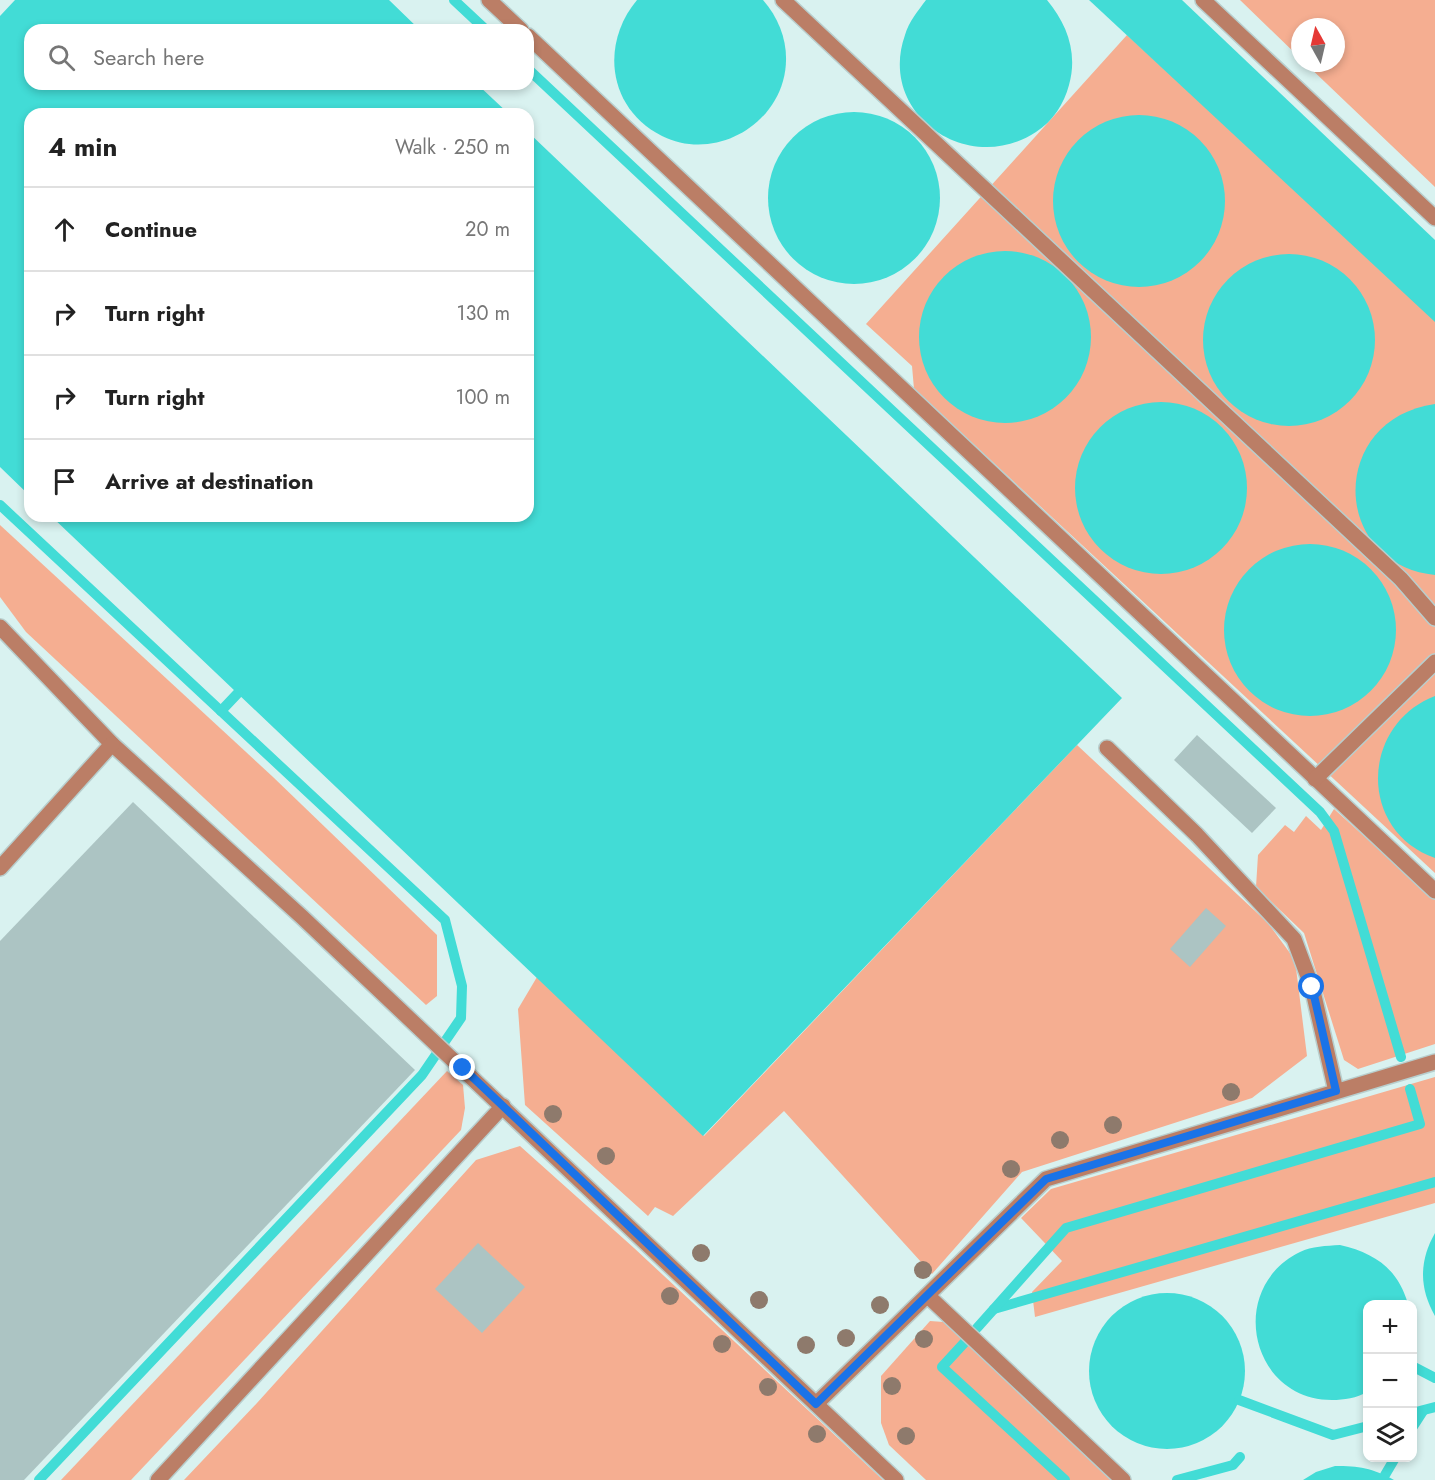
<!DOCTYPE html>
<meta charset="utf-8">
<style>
body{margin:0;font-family:Jost,sans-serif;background:#f6f6f6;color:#222}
.controls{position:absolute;right:18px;bottom:18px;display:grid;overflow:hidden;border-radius:12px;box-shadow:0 3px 9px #0003}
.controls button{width:54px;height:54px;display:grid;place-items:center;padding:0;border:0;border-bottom:2px solid #e0e0e0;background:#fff;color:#222;font:30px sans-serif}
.compass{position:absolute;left:1291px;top:18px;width:54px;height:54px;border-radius:50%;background:#fff;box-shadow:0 3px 9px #0003;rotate:352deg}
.stop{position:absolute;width:18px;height:18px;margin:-14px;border:4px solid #1a73e8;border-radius:50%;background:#fff}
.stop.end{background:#1a73e8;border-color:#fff;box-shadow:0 2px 6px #0008}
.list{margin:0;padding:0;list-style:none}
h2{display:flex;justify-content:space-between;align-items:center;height:78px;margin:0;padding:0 24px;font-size:26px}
h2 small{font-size:20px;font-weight:400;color:#767676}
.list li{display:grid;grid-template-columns:39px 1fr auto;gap:18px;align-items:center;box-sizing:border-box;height:84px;padding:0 24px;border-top:2px solid #e0e0e0}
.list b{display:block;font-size:22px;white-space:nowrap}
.list em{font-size:20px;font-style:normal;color:#767676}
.icon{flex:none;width:33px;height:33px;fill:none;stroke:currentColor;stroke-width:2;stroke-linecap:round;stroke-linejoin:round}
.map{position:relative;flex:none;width:1435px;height:1480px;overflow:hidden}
.search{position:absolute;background:#fff;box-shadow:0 3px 9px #0003;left:24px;top:24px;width:510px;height:66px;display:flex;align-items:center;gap:15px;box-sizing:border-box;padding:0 21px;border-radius:18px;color:#767676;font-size:22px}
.panel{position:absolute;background:#fff;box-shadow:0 3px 9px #0003;left:24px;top:108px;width:510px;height:414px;border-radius:18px}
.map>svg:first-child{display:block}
.green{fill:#f5ae91}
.water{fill:#42dcd6}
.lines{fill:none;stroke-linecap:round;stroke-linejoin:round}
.stream{stroke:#42dcd6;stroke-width:10}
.building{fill:#acc4c3}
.lane-casing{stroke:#b8cecd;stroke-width:18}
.lane{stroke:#bb7e66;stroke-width:15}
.tree{fill:#8e7a6c}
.route{stroke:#1a73e8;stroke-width:8}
</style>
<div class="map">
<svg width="1435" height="1480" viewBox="0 0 1435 1480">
<rect width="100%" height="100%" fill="#d9f2f0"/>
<g class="green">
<path d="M1240,0H1435V187L1305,63H1336V27H1300V58Z"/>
<path d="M1127,35L1343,233L1435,321V873L914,389L912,366L866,324Z"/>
<path d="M0,525L273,777L437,935V996L426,1005L26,632L0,597Z"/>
<path d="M1077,745L1268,923L1295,960L1307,1056L1252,1098L1022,1172L932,1274L784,1111L673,1216L655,1207L648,1216L525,1105L518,1009L537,977L704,1136Z"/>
<path d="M1334,809L1435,900V1044L1358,1069L1344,1060L1304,933L1256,887L1258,855L1285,825L1294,832L1306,816L1321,830Z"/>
<path d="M447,1071L463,1085L465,1108L461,1130L131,1480H61Z"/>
<path d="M1435,1077V1203L1035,1317L1032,1292L1062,1261L1021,1218L1051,1189Z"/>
<path d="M520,1146L634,1248L883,1480H184L257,1403L476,1160Z"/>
<path d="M930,1321L944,1322L1112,1480H926L889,1445L881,1423V1376Z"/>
</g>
<g class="water">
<path d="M15,0H389L420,30H30V84H477L509,114H30V496L0,467V16Z"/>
<path d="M637,0H763C783,23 791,52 783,81C769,131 710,160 662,136C608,109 600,44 637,0Z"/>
<path d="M926,0H1047C1067,24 1078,53 1069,85C1064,104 1053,121 1036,132C968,177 877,114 905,35C909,21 918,11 926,0Z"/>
<path d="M1089,0H1182L1435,240V322Z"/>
<circle cx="854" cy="198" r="86"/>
<circle cx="1139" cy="201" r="86"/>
<path d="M528,132L1122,698L703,1136L51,516H528Z"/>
<circle cx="1005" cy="337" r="86"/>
<circle cx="1289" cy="340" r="86"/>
<circle cx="1161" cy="488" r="86"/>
<path d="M1435,404V575C1330,564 1328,419 1435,404Z"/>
<circle cx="1310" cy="630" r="86"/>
<path d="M1435,696V858C1358,831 1360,725 1435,696Z"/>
<path d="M1435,1233V1316C1419,1288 1419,1261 1435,1233Z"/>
<path d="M1340,1245C1375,1253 1398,1269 1408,1304H1368L1367,1392C1357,1398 1344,1400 1332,1400C1250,1400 1226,1288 1300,1252C1312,1246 1326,1246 1340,1245Z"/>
<circle cx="1167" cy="1371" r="78"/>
<path d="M1335,1466C1359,1466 1372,1468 1394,1480H1303L1316,1472Z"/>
</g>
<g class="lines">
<g class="stream">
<path d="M454,0L486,30"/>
<path d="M528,69L1320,812L1334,831L1401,1057"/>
<path d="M0,505L445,920L462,986L461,1018L422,1075L39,1480"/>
<path d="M221,711L238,693"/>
<path d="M994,1309L1435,1182"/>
<path d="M977,1328L1066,1228L1420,1124L1410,1089"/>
<path d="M965,1342L942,1367L1065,1480"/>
<path d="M1412,1366L1435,1378"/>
<path d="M1239,1400L1333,1435L1368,1426"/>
<path d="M1412,1413L1435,1407"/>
<path d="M1412,1428L1423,1411"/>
<path d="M1385,1475L1395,1458"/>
<path d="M1177,1480L1233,1465L1240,1457"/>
</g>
</g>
<g class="building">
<path d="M1197,735L1276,808L1252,833L1174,760Z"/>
<path d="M133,802L415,1070L24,1480H0V941Z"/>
<path d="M1206,908L1226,926L1190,967L1170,949Z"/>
<path d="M478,1243L525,1287L482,1333L435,1289Z"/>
</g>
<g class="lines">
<g class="lane-casing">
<g id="lane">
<path d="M489,0L521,30"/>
<path d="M783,0L1401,579L1435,618"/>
<path d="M1203,0L1435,218"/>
<path d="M528,36L1435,891"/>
<path d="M0,627L112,744L302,917L896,1480"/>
<path d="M1107,748L1197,835L1294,939L1312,987L1336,1091"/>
<path d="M1315,779L1435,662"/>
<path d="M0,868L112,744"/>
<path d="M928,1296L1123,1480"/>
<path d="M816,1404L1046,1179L1435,1062"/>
<path d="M158,1480L503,1106"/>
</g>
</g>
<use href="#lane" class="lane"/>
</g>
<g class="tree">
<circle cx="1231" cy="1092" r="9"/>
<circle cx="553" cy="1114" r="9"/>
<circle cx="1113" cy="1125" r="9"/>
<circle cx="1060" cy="1140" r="9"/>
<circle cx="606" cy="1156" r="9"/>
<circle cx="1011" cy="1169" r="9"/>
<circle cx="701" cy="1253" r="9"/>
<circle cx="923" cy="1270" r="9"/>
<circle cx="670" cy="1296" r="9"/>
<circle cx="759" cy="1300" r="9"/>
<circle cx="880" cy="1305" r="9"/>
<circle cx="846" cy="1338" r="9"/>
<circle cx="924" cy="1339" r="9"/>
<circle cx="722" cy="1344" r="9"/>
<circle cx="806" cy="1345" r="9"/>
<circle cx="892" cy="1386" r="9"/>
<circle cx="768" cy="1387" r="9"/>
<circle cx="817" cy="1434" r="9"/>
<circle cx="906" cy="1436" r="9"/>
</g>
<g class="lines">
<path class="route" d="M463,1068L816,1404L1046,1179L1336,1091L1312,987"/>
</g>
</svg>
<div class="controls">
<button>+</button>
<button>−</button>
<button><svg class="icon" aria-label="layers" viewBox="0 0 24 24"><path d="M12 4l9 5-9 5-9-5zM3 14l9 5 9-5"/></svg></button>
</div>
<svg class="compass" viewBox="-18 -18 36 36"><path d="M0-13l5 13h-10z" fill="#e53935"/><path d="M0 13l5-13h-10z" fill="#767676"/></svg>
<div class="stop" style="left:1312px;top:987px"></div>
<div class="stop end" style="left:463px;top:1068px"></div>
<div class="search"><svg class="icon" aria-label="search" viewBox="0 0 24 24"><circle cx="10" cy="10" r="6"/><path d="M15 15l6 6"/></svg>Search here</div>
<section class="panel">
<h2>4 min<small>Walk · 250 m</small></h2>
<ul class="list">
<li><svg class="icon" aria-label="ahead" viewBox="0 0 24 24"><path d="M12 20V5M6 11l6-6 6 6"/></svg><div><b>Continue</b></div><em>20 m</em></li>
<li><svg class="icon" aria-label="right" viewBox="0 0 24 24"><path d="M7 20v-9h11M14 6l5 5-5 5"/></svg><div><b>Turn right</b></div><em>130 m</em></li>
<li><svg class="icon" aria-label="right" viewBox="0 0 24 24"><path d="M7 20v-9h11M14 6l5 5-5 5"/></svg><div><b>Turn right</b></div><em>100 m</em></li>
<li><svg class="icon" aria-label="arrive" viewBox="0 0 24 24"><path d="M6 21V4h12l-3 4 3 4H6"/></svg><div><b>Arrive at destination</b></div></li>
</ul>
</section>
</div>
